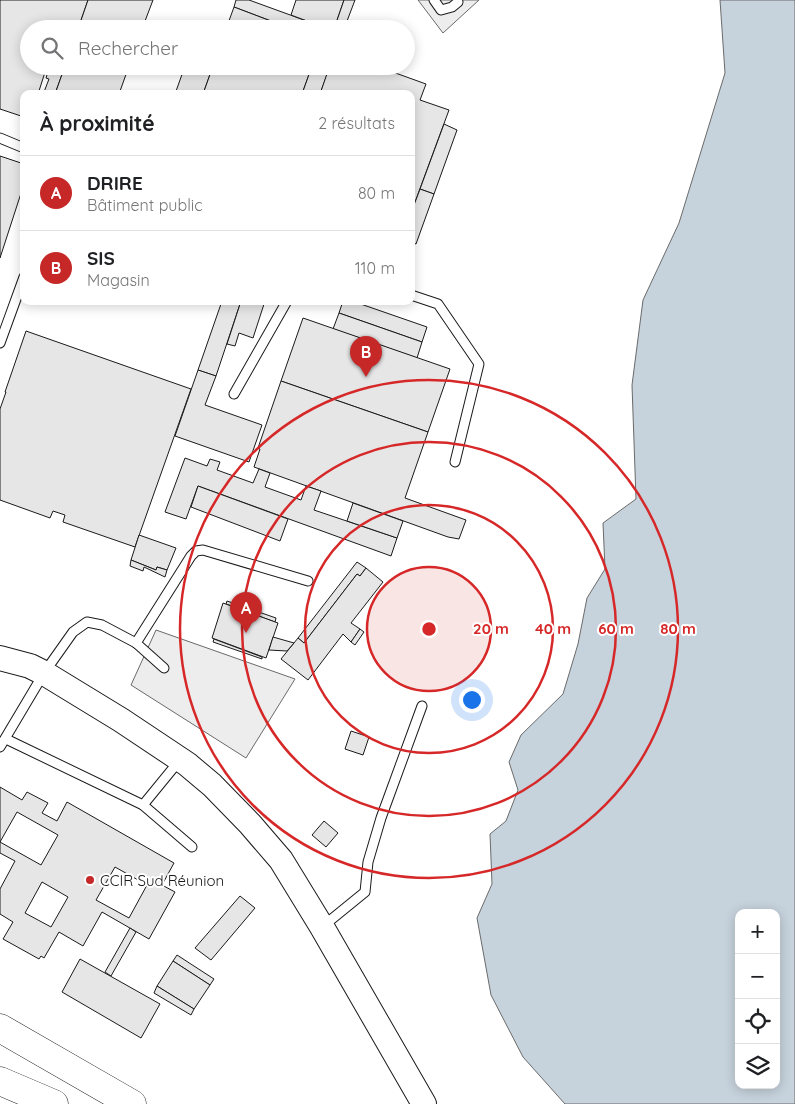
<!DOCTYPE html>
<html lang="fr">
<meta charset="utf-8">
<style>
body{margin:0;font-family:Quicksand,sans-serif;background:#f6f6f6;color:#202124}
.controls{position:absolute;right:15px;bottom:15px;display:grid;overflow:hidden;border-radius:10px;box-shadow:0 2px 12px #0003}
.controls button{width:45px;height:45px;display:grid;place-items:center;padding:0;border:0;border-bottom:1px solid #e0e0e0;background:#fff;color:#202124;font:25px sans-serif}
.you{position:absolute;left:471px;top:699px;width:18px;height:18px;margin:-12px;border:4px solid #fff;border-radius:50%;background:#1a73e8;box-shadow:0 0 0 8px #1a73e833}
.badge{display:grid;place-items:center;width:32px;height:32px;border-radius:50%;background:#c62828;color:#fff;font-size:16px;font-weight:700}
.pin{position:absolute;translate:-50% -41px;filter:drop-shadow(0 1px 2px #0008)}
.pin::after{content:'';position:absolute;top:26px;width:18px;height:15px;background:inherit;clip-path:polygon(0 0,100% 0,50% 100%)}
.list{margin:0;padding:0;list-style:none}
h2{display:flex;justify-content:space-between;align-items:center;height:65px;margin:0;padding:0 20px;font-size:21px}
h2 small{font-size:16px;font-weight:400;color:#757577}
.list li{display:grid;grid-template-columns:32px 1fr auto;gap:15px;align-items:center;box-sizing:border-box;height:75px;padding:0 20px;border-top:1px solid #e0e0e0}
.list b{display:block;font-size:19px;white-space:nowrap}
.list p{margin:0;font-size:16px;white-space:nowrap;color:#757577}
.list em{font-size:16px;font-style:normal;color:#757577}
.icon{flex:none;width:28px;height:28px;fill:none;stroke:currentColor;stroke-width:2;stroke-linecap:round;stroke-linejoin:round}
.map{position:relative;flex:none;width:795px;height:1104px;overflow:hidden}
.search{position:absolute;background:#fff;box-shadow:0 2px 12px #0003;left:20px;top:20px;width:395px;height:55px;display:flex;align-items:center;gap:12px;box-sizing:border-box;padding:0 18px;border-radius:28px;color:#757577;font-size:19px}
.panel{position:absolute;background:#fff;box-shadow:0 2px 12px #0003;left:20px;top:90px;width:395px;height:215px;border-radius:10px}
.map>svg:first-child{display:block}
.parking{fill:#ededed;stroke:#6a6a6a}
.water{fill:#c6d2dc;stroke:#6a6a6a;fill-rule:evenodd}
.building{fill:#e6e6e6;stroke:#1a1a1a;fill-rule:evenodd}
.lines{fill:none;stroke-linecap:round;stroke-linejoin:round}
.service-casing{stroke:#1a1a1a;stroke-width:11}
.tertiary-casing{stroke:#1a1a1a;stroke-width:26}
.trunk-casing{stroke:#1a1a1a;stroke-width:29}
.service{stroke:#fff;stroke-width:9}
.tertiary{stroke:#fff;stroke-width:24}
.trunk{stroke:#fff;stroke-width:28}
.ring{fill:none;stroke:#d62828;stroke-width:2.5}
.poi-dot{fill:#c62828;stroke:#fff;stroke-width:2}
.labels{text-anchor:middle;dominant-baseline:central;stroke-width:4;stroke-linejoin:round;paint-order:stroke}
.poi-label{font-size:15px;fill:#1a1a1a;stroke:#fff;text-anchor:start}
.centre{fill:#d62828;stroke:#fff;stroke-width:2.5}
.ring-label{font-size:15px;text-anchor:middle;font-weight:bold;fill:#d62828;stroke:#fff;stroke-width:4;stroke-linejoin:round;paint-order:stroke}
</style>
<div class="map">
<svg width="795" height="1104" viewBox="0 0 795 1104">
<rect width="100%" height="100%" fill="#fff"/>
<g class="parking">
<path d="M418,0H479L443,33Z"/>
<path d="M156,630L295,679L246,758L131,685Z"/>
</g>
<path class="water" d="M720,0H795V1104H565L523,1057L491,995L477,918L492,884L490,834L506,821L518,790L509,762L521,735L563,694L578,644L587,598L605,569L603,523L636,499L632,385L643,300L679,223L725,73ZM739,913H776V1085H739Z"/>
<g class="building">
<path d="M0,0H88L78,29H64L65,25L62,24L60,29H29V66H47L38,94H24V117L0,109Z"/>
<path d="M88,0H153L142,29H78Z"/>
<path d="M236,0H249L304,20L300,29H292L234,7Z"/>
<path d="M296,0H344L334,29H328L291,15Z"/>
<path d="M344,0H355L344,29H334Z"/>
<path d="M234,7L292,29H226Z"/>
<path d="M304,20L326,28L325,29H300Z"/>
<path d="M50,66H65L55,94L44,92L49,79L46,78Z"/>
<path d="M65,66H129L119,94H55Z"/>
<path d="M185,66H213L203,94H175Z"/>
<path d="M213,66H312L302,94H203Z"/>
<path d="M312,66L328,72L320,94H302Z"/>
<path d="M339,66H376L426,84L420,100L449,110L411,213V94H320L329,68L337,70Z"/>
<path d="M444,124L457,130L434,194L420,189Z"/>
<path d="M0,156L24,164V184L0,258Z"/>
<path d="M420,189L434,194L416,244L411,242V213Z"/>
<path d="M222,301H241L216,376L198,370Z"/>
<path d="M241,301H265L253,338L239,333L235,346L227,344Z"/>
<path d="M343,301H352L427,327L422,342L339,313Z"/>
<path d="M339,313L422,342L417,358L333,329Z"/>
<path d="M303,318L450,369L428,432L281,381Z"/>
<path d="M26,331L191,389L135,547L63,522L65,515L53,511L50,518L0,500V409L6,392H5Z"/>
<path d="M198,370L216,376L205,405L262,425L249,462L175,436Z"/>
<path d="M281,381L428,432L405,498L466,520L459,539L448,537L254,467L260,449L258,448Z"/>
<path d="M185,458L207,466L210,459L220,462L217,470L253,483L259,469L270,473L265,487L301,500L306,486L321,491L314,510L397,538L391,556L198,486L186,519L165,512Z"/>
<path d="M198,486L288,519L280,541L191,507Z"/>
<path d="M353,503L403,521L397,538L347,521Z"/>
<path d="M139,535L176,548L167,570L157,567L156,570L131,560Z"/>
<path d="M131,560L156,570L157,567L167,570L165,577L144,567L143,571L130,566Z"/>
<path d="M357,562L366,568L360,576L357,574L304,643L298,638Z"/>
<path d="M366,568L383,582L351,623L360,629L351,642L343,634L308,680L281,659L298,638L304,643L357,574L360,576Z"/>
<path d="M227,601L276,618L275,622L226,604Z"/>
<path d="M223,603L278,623L266,658L212,638Z"/>
<path d="M360,629L364,632L355,645L351,642Z"/>
<path d="M273,637L294,643L287,651L269,650Z"/>
<path d="M214,639L262,657V659L213,642Z"/>
<path d="M351,731L369,737L363,755L345,749Z"/>
<path d="M0,787L22,800L27,792L48,803L42,813L57,821L67,802L174,863L162,885L175,892L149,939L102,912L83,946L59,932L44,958L41,956L39,959L3,939L13,922L0,914V889L15,861L0,853V842L41,865L58,835L17,812L0,842ZM115,867L147,885L129,918L96,900ZM42,882L68,897L51,927L25,913Z"/>
<path d="M324,821L338,833L326,847L312,835Z"/>
<path d="M240,896L255,908L211,960L195,948Z"/>
<path d="M130,928L136,932L111,976L105,972Z"/>
<path d="M177,955L214,979L210,985L173,961Z"/>
<path d="M80,959L160,1004L141,1038L62,992Z"/>
<path d="M173,961L210,985L194,1009L157,986Z"/>
<path d="M157,986L194,1009L191,1015L154,993Z"/>
</g>
<g class="lines">
<g class="service-casing">
<g id="service">
<path d="M434,0L441,10L452,7L458,2"/>
<path d="M0,138L24,148"/>
<path d="M411,295L438,304L479,364L455,462"/>
<path d="M0,343L24,277"/>
<path d="M234,394L287,301"/>
<path d="M136,643L191,556L196,551L203,550L308,581"/>
<path d="M6,739L143,805L192,847"/>
<path d="M0,747L44,673L73,632L87,622L102,625L136,643L164,668"/>
<path d="M143,805L179,761"/>
<path d="M322,927L365,892L368,862L381,818L422,706"/>
</g>
</g>
<g class="tertiary-casing">
<path id="tertiary" d="M0,658L30,666L44,673L121,720L187,764L212,785L250,824L281,860L322,927L424,1104"/>
</g>
<g class="trunk-casing">
<g id="trunk">
<path d="M0,1028L132,1104"/>
<path d="M0,1081L54,1104"/>
</g>
</g>
<use href="#service" class="service"/>
<use href="#tertiary" class="tertiary"/>
<use href="#trunk" class="trunk"/>
</g>
<circle cx="429" cy="629" r="62" fill="#d62828" fill-opacity=".12"/>
<g class="ring">
<circle cx="429" cy="629" r="62"/>
<circle cx="429" cy="629" r="124"/>
<circle cx="429" cy="629" r="187"/>
<circle cx="429" cy="629" r="249"/>
</g>
<circle class="poi-dot" cx="90" cy="880" r="5"/>
<g class="labels">
<g class="poi-label">
<text x="100" y="880">CCIR Sud Réunion</text>
</g>
</g>
<circle cx="429" cy="629" r="8" class="centre"/>
<g class="ring-label">
<text x="491" y="634">20 m</text>
<text x="553" y="634">40 m</text>
<text x="616" y="634">60 m</text>
<text x="678" y="634">80 m</text>
</g>
</svg>
<div class="controls">
<button>+</button>
<button>−</button>
<button><svg class="icon" aria-label="locate" viewBox="0 0 24 24"><circle cx="12" cy="12" r="6"/><path d="M12 2v4M12 18v4M2 12h4M18 12h4"/></svg></button>
<button><svg class="icon" aria-label="layers" viewBox="0 0 24 24"><path d="M12 4l9 5-9 5-9-5zM3 14l9 5 9-5"/></svg></button>
</div>
<div class="you"></div>
<div class="pin badge" style="left:246px;top:633px">A</div>
<div class="pin badge" style="left:366px;top:377px">B</div>
<div class="search"><svg class="icon" aria-label="search" viewBox="0 0 24 24"><circle cx="10" cy="10" r="6"/><path d="M15 15l6 6"/></svg>Rechercher</div>
<section class="panel">
<h2>À proximité<small>2 résultats</small></h2>
<ul class="list">
<li><span class="badge">A</span><div><b>DRIRE</b><p>Bâtiment public</p></div><em>80 m</em></li>
<li><span class="badge">B</span><div><b>SIS</b><p>Magasin</p></div><em>110 m</em></li>
</ul>
</section>
</div>
